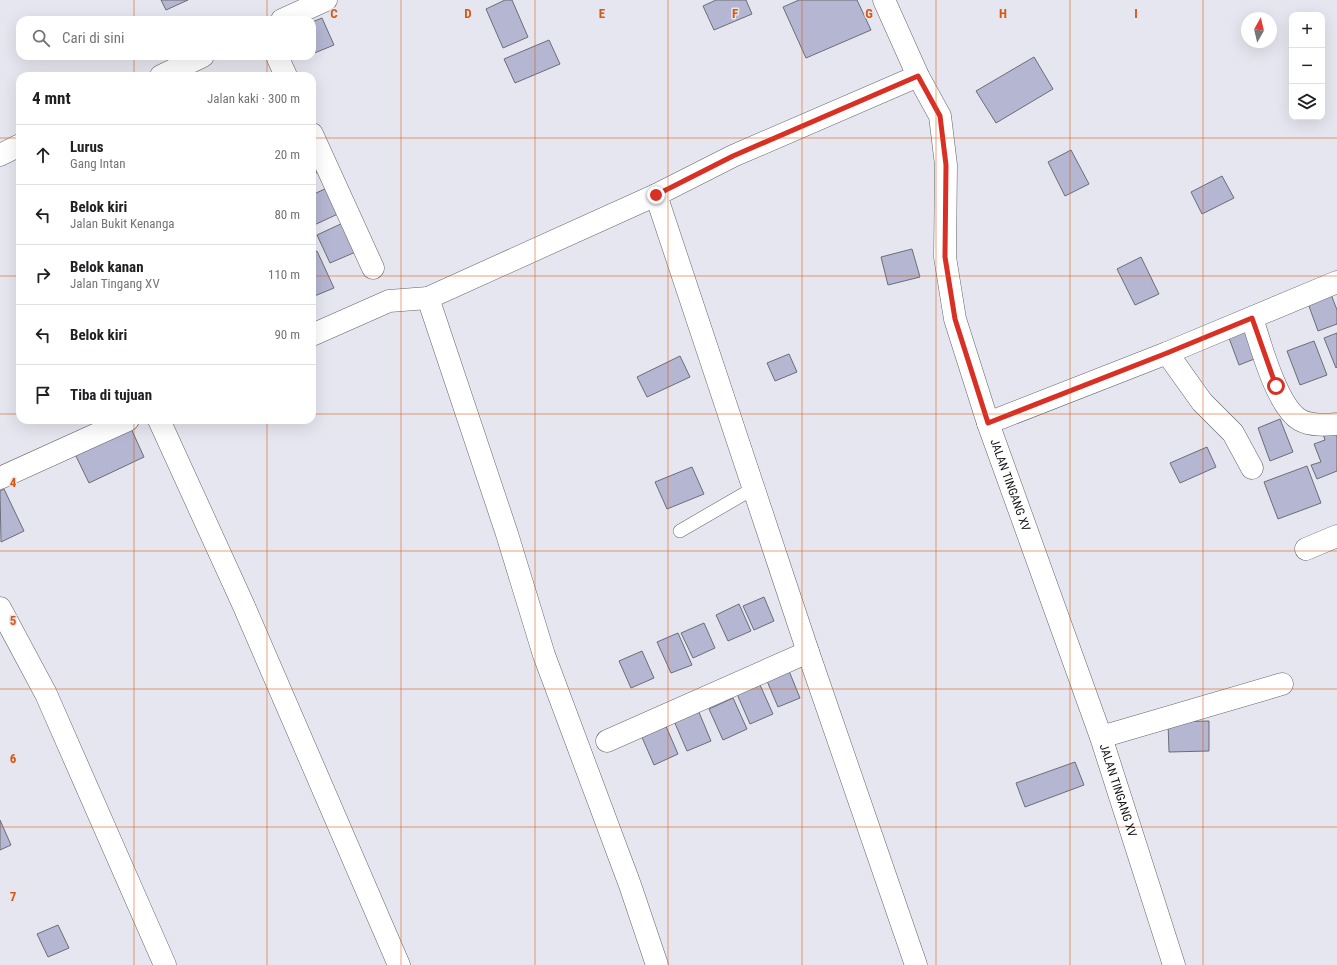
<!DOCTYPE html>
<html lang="id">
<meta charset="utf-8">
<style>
body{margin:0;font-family:"Roboto Condensed",sans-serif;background:#f6f6f6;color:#202124}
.controls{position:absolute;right:12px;top:12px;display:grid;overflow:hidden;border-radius:8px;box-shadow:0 4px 16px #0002}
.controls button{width:36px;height:36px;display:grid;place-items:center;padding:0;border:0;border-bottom:1px solid #e0e0e0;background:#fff;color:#202124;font:20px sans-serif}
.compass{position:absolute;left:1241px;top:12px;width:36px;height:36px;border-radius:50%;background:#fff;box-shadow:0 4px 16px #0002;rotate:8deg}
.stop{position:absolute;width:12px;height:12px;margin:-9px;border:3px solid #d93025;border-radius:50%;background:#fff}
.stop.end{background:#d93025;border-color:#fff;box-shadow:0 1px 4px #0008}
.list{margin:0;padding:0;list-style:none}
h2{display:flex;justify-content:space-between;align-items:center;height:52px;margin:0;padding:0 16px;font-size:17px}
h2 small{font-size:13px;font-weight:400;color:#757577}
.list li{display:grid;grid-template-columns:26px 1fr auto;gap:12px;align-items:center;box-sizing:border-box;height:60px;padding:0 16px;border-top:1px solid #e0e0e0}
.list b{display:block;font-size:15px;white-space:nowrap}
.list p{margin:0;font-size:13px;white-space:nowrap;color:#757577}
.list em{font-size:13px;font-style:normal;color:#757577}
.icon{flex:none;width:22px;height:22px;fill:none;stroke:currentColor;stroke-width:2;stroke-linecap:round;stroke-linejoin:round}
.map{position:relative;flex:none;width:1337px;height:965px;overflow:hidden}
.search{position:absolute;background:#fff;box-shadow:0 4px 16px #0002;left:16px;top:16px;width:300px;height:44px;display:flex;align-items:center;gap:10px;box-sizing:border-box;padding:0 14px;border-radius:12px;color:#757577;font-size:15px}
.panel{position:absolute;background:#fff;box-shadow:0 4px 16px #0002;left:16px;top:72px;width:300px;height:352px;border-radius:12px}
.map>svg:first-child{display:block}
.building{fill:#b4b6d2;stroke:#6c6d75}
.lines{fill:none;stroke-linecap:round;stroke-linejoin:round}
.lane-casing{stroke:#63646b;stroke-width:14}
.street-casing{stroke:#63646b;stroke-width:23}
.secondary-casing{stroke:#63646b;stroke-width:23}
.lane{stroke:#fff;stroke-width:13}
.street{stroke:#fff;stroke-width:22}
.secondary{stroke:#fff;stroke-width:22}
.route{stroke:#d93025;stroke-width:5}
.grid{fill:none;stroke:#dd560d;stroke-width:1;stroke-opacity:0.55}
.labels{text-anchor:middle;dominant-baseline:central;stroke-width:3;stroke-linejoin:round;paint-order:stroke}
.street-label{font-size:12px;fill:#141417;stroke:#e5e6ef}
.grid-label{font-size:13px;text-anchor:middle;font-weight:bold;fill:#dd560d;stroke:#e5e6ef;stroke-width:3;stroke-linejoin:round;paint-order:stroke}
</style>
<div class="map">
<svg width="1337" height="965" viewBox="0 0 1337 965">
<rect width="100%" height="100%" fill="#e5e6ef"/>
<g class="building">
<path d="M161,0H188L166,10Z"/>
<path d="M505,0H512L528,37L503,48L486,9Z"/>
<path d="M716,0H746L752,14L714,30L703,6Z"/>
<path d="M799,0H857L871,30L806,58L783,7Z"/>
<path d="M322,18L334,45L312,54V22Z"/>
<path d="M549,40L560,64L515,83L504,59Z"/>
<path d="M1034,57L1053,89L996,123L976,91Z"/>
<path d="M312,145L323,170L312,175Z"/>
<path d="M1071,150L1089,184L1065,196L1048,162Z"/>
<path d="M1222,176L1234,198L1202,214L1191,192Z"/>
<path d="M329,187L340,213L312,226V195Z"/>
<path d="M345,222L358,251L330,263L317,235Z"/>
<path d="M912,249L920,277L888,285L881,257Z"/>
<path d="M317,251L334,288L312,297V254Z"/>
<path d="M1141,257L1159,294L1135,305L1117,269Z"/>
<path d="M1329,289L1337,310V324L1318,331L1306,298Z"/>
<path d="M1248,322L1262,356L1239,365L1226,330Z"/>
<path d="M1337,333V367L1336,368L1324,338Z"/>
<path d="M1314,341L1327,375L1300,385L1287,351Z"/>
<path d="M789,354L797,372L775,381L767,363Z"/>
<path d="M680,356L690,377L647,397L637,377Z"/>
<path d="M1280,419L1293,452L1270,461L1258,428Z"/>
<path d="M129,424L144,457L89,483L73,450Z"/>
<path d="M1337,429V471L1317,479L1311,465L1321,462L1314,444L1325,440L1323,434Z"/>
<path d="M1207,447L1216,467L1180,483L1170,463Z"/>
<path d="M1307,466L1321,503L1278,519L1264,482Z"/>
<path d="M692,467L704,494L667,509L655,482Z"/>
<path d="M4,489L24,531L1,542L0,491Z"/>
<path d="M764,597L774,621L754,630L743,606Z"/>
<path d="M739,604L751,631L728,641L716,615Z"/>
<path d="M704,623L715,648L693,658L681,633Z"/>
<path d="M678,633L692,665L671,673L657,642Z"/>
<path d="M642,651L654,678L631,688L619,661Z"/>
<path d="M789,671L800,698L778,707L767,681Z"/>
<path d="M760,685L773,714L750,724L737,694Z"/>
<path d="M733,698L747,729L723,740L709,709Z"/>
<path d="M698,710L711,741L687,751L674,721Z"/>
<path d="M1209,721V751L1169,752L1168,722Z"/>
<path d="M665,724L678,754L654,765L641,735Z"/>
<path d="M1075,762L1084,785L1025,807L1016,783Z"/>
<path d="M0,820L11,845L0,850Z"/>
<path d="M58,925L69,948L48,957L37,934Z"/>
</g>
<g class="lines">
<g class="lane-casing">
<path id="lane" d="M680,531L754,488"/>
</g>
<g class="street-casing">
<g id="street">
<path id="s1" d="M884,0L918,76L940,116L946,165L945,257L955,319L988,423L1101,737L1174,965"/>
<path d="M277,56L286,76"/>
<path d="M312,134L373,268"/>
<path d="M656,195L808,652L916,965"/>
<path d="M428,298L507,534L544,655L630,885L657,965"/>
<path d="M1252,318C1260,343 1277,407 1300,420C1311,426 1325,425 1337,424"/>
<path d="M312,335L389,301L428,298L656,195L733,156L918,76"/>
<path d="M1167,353L1202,402L1233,433L1252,468"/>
<path d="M159,420L243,604L399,965"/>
<path d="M988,423L1167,353L1337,282"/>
<path d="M0,478L128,420"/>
<path d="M1306,549L1337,536"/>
<path d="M0,608L46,694L165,965"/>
<path d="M1101,737L1282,684"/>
<path d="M607,741L808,652"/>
</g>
</g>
<g class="secondary-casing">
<g id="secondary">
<path d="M282,20L326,0"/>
<path d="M161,76L203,56"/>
<path d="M0,155L20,145"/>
</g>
</g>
<use href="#lane" class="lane"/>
<use href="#street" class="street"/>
<use href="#secondary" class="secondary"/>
</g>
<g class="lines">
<path class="route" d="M656,195L733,156L918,76L940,116L946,165L945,257L955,319L988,423L1167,353L1252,318L1276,386"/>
</g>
<path class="grid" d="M134,0V20M267,0V20M401,0V965M535,0V965M668,0V965M802,0V965M936,0V965M1070,0V965M1203,0V965M134,56V76M267,56V76M0,138H20M312,138H1337M0,276H20M312,276H1337M0,414H20M312,414H1337M134,420V965M267,420V965M0,551H1337M0,689H1337M0,827H1337"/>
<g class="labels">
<g class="street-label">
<text stroke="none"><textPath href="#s1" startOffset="508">JALAN TINGANG XV</textPath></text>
<text stroke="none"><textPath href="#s1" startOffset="832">JALAN TINGANG XV</textPath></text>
</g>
</g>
<g class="grid-label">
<text x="334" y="18">C</text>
<text x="468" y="18">D</text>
<text x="602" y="18">E</text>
<text x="735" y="18">F</text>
<text x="869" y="18">G</text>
<text x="1003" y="18">H</text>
<text x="1136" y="18">I</text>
<text x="13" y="487">4</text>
<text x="13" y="625">5</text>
<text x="13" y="763">6</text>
<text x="13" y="901">7</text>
</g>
</svg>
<div class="controls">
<button>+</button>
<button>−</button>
<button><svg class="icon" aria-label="layers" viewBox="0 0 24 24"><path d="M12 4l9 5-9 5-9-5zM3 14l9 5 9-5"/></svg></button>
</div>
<svg class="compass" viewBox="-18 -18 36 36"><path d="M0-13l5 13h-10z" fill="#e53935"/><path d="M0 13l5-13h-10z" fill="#757577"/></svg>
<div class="stop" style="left:1276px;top:386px"></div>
<div class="stop end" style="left:656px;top:195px"></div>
<div class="search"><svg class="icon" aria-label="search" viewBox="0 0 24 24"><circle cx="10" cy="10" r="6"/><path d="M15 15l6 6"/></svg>Cari di sini</div>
<section class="panel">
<h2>4 mnt<small>Jalan kaki · 300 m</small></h2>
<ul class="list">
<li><svg class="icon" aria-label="ahead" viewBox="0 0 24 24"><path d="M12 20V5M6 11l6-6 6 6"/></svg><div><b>Lurus</b><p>Gang Intan</p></div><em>20 m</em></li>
<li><svg class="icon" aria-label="left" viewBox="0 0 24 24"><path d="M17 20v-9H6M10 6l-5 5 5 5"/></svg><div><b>Belok kiri</b><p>Jalan Bukit Kenanga</p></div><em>80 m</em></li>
<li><svg class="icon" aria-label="right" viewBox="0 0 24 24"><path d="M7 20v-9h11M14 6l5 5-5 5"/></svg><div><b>Belok kanan</b><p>Jalan Tingang XV</p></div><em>110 m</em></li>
<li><svg class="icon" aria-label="left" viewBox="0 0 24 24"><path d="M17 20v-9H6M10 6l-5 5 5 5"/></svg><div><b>Belok kiri</b></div><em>90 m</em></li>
<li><svg class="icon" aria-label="arrive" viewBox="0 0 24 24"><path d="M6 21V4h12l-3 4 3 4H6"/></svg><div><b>Tiba di tujuan</b></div></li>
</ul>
</section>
</div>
